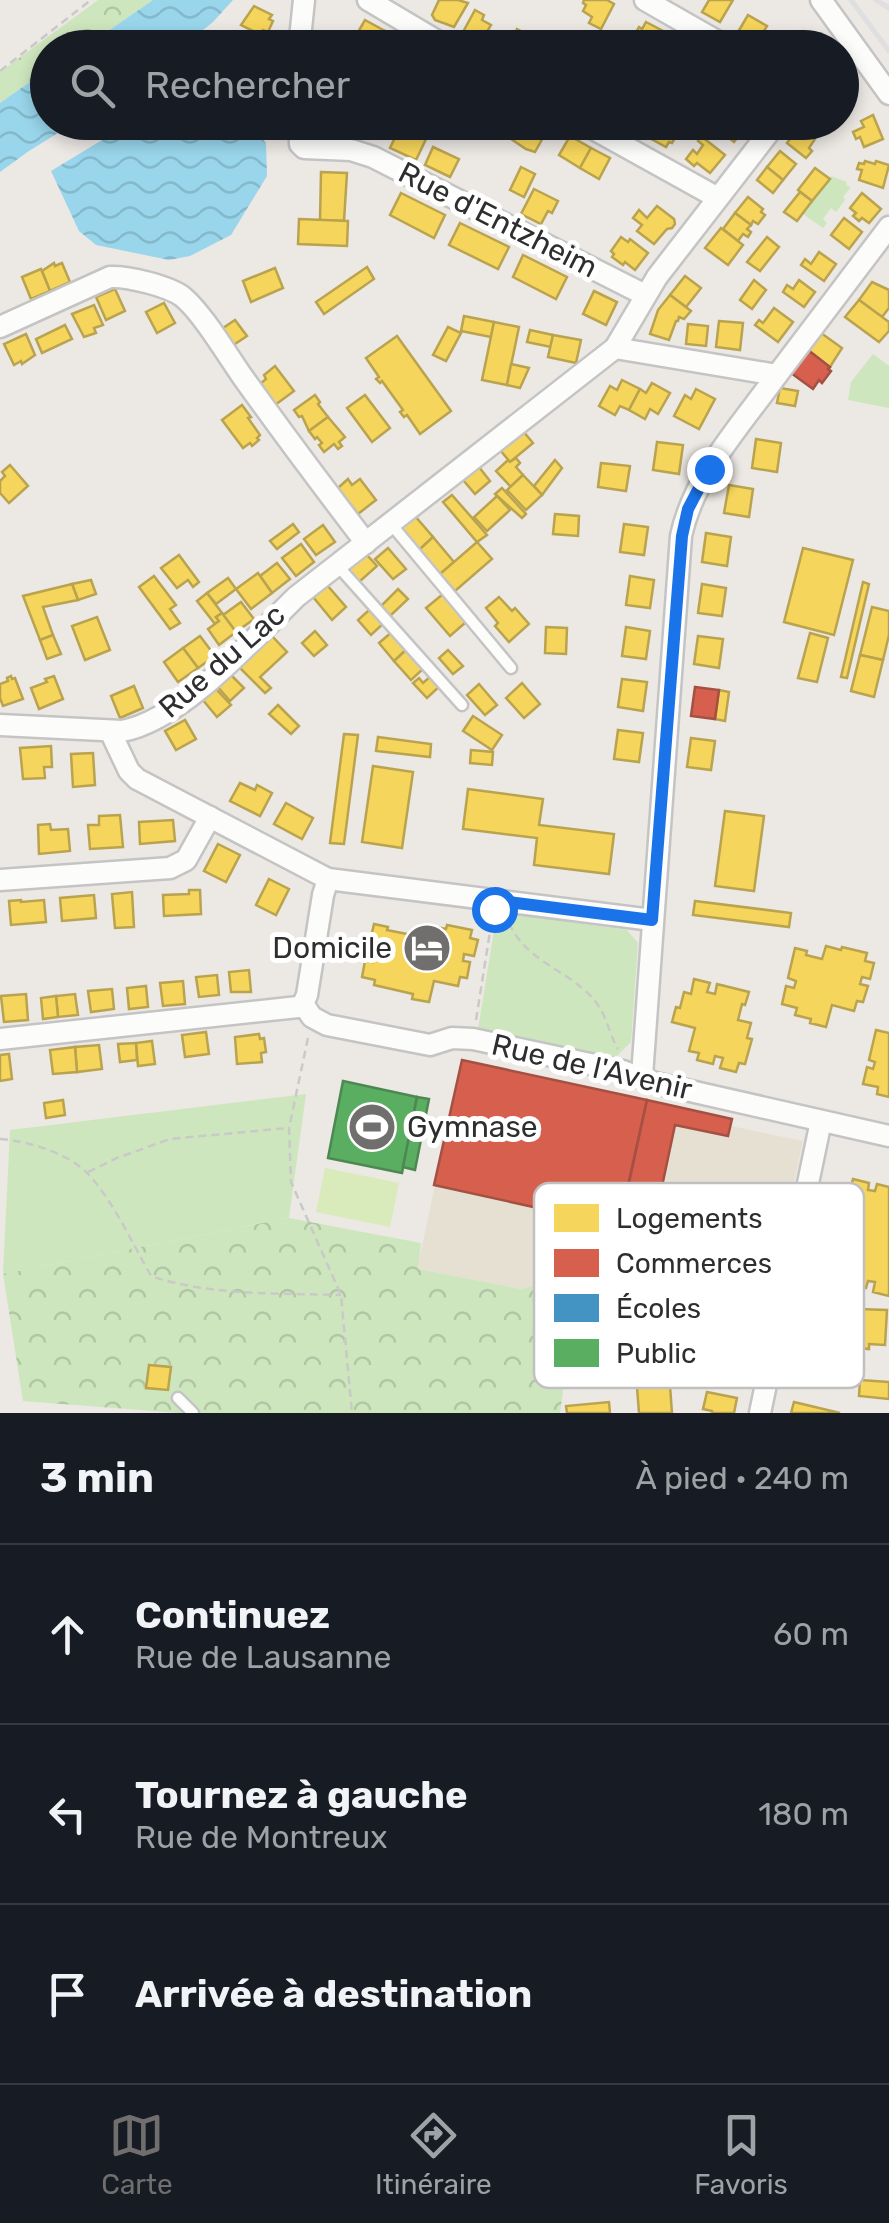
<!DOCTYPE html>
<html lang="fr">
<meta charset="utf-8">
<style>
body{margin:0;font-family:Rubik,sans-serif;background:#20242c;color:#f1f3f6}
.stop{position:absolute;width:30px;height:30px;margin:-22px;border:8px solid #1a73e8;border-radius:50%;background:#fff}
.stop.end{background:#1a73e8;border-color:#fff;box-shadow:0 2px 10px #0008}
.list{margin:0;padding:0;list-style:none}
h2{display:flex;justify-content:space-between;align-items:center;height:130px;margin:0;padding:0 40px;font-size:42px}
h2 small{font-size:32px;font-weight:400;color:#9ea1a6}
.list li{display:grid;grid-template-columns:65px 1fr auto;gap:30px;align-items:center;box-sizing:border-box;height:180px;padding:0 40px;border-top:2px solid #363941}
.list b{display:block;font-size:38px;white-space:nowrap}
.list p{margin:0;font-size:32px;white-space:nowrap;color:#9ea1a6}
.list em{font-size:32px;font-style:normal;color:#9ea1a6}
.icon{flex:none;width:55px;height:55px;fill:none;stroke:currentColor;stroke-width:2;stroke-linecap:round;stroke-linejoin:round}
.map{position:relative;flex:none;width:889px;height:1413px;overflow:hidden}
.search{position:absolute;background:#171b24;box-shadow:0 5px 15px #0003;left:30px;right:30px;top:30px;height:110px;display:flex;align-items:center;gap:25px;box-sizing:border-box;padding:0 35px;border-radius:55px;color:#9ea1a6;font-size:38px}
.sheet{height:670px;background:#171b24}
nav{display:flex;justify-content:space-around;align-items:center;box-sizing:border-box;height:140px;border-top:2px solid #363941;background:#171b24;font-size:28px;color:#9ea1a6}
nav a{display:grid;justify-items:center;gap:5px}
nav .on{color:#706f6e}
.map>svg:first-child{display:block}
.education{fill:#e6e0d3}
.grass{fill:#cee6be}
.forest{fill:url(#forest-crowns)}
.pitch{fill:#d9eabb}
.water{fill:url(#water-waves)}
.homes{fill:#f6d55c;stroke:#baa34e;stroke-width:2.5}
.shops{fill:#d6604d;stroke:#a45144;stroke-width:2.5}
.public{fill:#5aae61;stroke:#4d8852;stroke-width:2.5}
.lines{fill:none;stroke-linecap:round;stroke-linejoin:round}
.lane-casing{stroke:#c5c4c5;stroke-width:15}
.street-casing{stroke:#c5c4c5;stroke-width:25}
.path{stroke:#c9c9c8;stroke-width:2.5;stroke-dasharray:8 5;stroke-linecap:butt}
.lane{stroke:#fcfcfb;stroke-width:10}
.street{stroke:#fcfcfb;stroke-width:20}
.rail{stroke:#dfdfe1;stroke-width:5}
.route{stroke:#1a73e8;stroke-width:12}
.labels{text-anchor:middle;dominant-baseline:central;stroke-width:10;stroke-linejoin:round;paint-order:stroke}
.street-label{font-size:30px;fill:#2e2e2e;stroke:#fff}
.poi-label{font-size:30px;fill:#2e2e2e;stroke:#fff;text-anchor:end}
.key{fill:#fff;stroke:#c0c0c0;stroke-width:2.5}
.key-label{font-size:28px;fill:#2e2e2e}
</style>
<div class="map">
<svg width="889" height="1413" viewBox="0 0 889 1413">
<defs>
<pattern id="forest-crowns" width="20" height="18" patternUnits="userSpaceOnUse" patternTransform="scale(2.5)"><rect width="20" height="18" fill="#cee6be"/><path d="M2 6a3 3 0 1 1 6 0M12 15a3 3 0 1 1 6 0" fill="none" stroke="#b1c6a4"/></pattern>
<pattern id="water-waves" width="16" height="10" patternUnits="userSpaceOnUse" patternTransform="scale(2.5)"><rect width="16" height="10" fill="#99d6ec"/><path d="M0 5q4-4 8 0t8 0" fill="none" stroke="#84b8cb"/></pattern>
</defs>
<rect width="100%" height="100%" fill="#ece8e4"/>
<path class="education" d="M462,1060L732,1119L731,1126L803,1141L772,1284L721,1274L714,1302L580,1274L522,1289L417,1269Z"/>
<g class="grass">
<path d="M831,176L847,182L846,185L851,187L843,197L845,200L836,212L831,208L823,219L827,223L823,228L803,214Z"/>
<path d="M873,354L889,366V408L848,400L851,382Z"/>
<path d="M497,912L627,930L638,943L631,1042L613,1060L478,1029Z"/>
<path d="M306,1094L289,1218L3,1274L10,1130Z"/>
</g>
<g class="forest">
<path d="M98,0H153L85,47L48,48L47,70L0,103V72Z"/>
<path d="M289,1218L421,1243L418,1269L521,1289L580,1274L714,1302L566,1369L560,1413H179L23,1401L3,1274Z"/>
</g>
<path class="pitch" d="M325,1168L399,1183L390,1227L316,1212Z"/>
<g class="water">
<path d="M153,0H233L213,22L182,47H85Z"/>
<path d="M47,70L48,122L74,123L29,151L0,172V103Z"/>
<path d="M130,123H249L266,143L267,176L231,235L190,256L169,260L96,245L79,231L51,171Z"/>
</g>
<g class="homes">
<path d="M439,0H458L468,3L454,27L435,20L432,15Z"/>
<path d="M584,0H607L614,4L601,29L589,23L592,17L583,11L586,5L583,3Z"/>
<path d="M709,0H733L720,22L702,12Z"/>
<path d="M254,6L272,15L269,19L273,21L268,32L263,30L261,35L241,25Z"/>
<path d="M475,10L484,15L482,20L491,25L488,30L491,32L487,39L484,37L481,42L463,32Z"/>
<path d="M748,15L767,26L757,43L748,38H742L738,32Z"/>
<path d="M365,20L385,31L376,47L361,39L360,42L354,39Z"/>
<path d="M646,22L667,33L659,48H645L632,40L639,27L642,29Z"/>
<path d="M517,29L530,36L528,41L531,42L528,48H502L510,32L515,34Z"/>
<path d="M385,31L405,42L402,48H376Z"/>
<path d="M873,115L883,139L864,147L860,137L856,139L853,132L864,127L861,121Z"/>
<path d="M317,122H352L351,136H317Z"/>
<path d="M512,122H533L545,129V134L535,152L526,149L505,135Z"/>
<path d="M654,122H672L677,125L674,131L678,133L672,143L669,142L666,147L646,136Z"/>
<path d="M744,122L747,125L734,142L714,126L716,122Z"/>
<path d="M400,127L426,139L416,160L390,148Z"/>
<path d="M799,127L806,132L809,129L813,132L810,136L815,139L809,148L812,151L806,158L787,143Z"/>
<path d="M570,136L591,148L580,168L559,155Z"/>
<path d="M701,136L725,155L710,173L697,163L694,166L686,159L693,150L697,154L703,145L698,141Z"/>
<path d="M433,147L459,159L450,177L425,165Z"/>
<path d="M591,148L610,158L599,179L580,168Z"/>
<path d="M780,151L796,164L783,180L767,167Z"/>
<path d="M865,161L875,164L876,161L889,165L883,188L859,180L862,170L857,169L859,163L864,164Z"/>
<path d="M521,167L535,174L524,197L510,190Z"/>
<path d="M767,167L783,180L773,193L757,180Z"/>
<path d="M815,168L830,179L812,201L798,190Z"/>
<path d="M321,172L347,173L344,221L320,220Z"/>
<path d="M534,189L558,201L552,213L548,211L541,224L521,214Z"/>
<path d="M800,192L812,201L797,221L784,212Z"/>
<path d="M401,193L445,215L434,238L390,215Z"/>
<path d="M862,193L881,209L869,223L862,218L859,221L853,216L856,213L850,208Z"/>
<path d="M748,197L763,209L761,212L765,215L758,224L753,221L751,225L735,213Z"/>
<path d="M657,206L674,219L675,224L672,228L667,229L654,244L637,231L642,225L633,218L639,210L647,218Z"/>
<path d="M735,213L751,225L747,229L751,232L748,237L743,234L738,241L723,229Z"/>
<path d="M844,218L862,232L849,249L831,235Z"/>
<path d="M299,219L348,221L347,246L298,244Z"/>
<path d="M460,223L509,247L498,269L449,245Z"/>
<path d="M721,228L743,245L728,265L705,248Z"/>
<path d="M621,237L628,242L630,239L648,253L635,270L625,262L623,265L612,257L614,254L611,251Z"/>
<path d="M767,237L779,247L760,271L747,262Z"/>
<path d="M819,252L836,264L824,281L801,265L805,259L811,264Z"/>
<path d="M523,255L567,277L556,299L513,277Z"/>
<path d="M54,263L55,266L62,263L70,282L50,291L42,271Z"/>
<path d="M367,267L374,279L324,314L316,302Z"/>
<path d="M275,268L283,288L251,302L243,281Z"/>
<path d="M41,269L50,291L31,299L22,277Z"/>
<path d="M685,276L701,288L686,307L670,295Z"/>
<path d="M754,280L766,290L752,309L740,300Z"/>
<path d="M799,280L815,292L804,307L783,292L787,285L793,289Z"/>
<path d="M872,282L889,290V308L882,317L859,300Z"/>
<path d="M115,289L125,311L106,320L96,297Z"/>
<path d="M594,291L617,302L606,325L583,314Z"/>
<path d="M670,295L691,311L684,319L679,317L678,321H676L669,340L650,334L658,310Z"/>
<path d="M859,300L889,322V331L879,342L845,317Z"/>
<path d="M164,303L175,323L157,333L146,312Z"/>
<path d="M94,305L103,325L94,328L96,333L84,337L72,314Z"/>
<path d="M774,308L793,322L778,342L755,325L759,320L763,323Z"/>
<path d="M464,316L494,322L491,337L461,331Z"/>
<path d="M235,320L247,336L232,346L220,330Z"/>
<path d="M719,321L743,323L740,350L716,347Z"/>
<path d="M494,322L519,327L507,385L482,380Z"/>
<path d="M688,324L708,326L706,346L686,344Z"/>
<path d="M65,325L72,339L42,353L36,339Z"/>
<path d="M448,327L461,333L446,361L433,355Z"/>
<path d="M530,330L553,335L551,347L527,342Z"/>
<path d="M821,333L842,348L830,367L808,350Z"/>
<path d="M26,334L35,355L22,364L21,361L14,365L4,344Z"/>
<path d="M553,335L581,340L576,363L548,357Z"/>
<path d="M397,336L451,411L420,434L407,415L404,417L400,412L403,410L382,381L380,383L376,379L379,377L366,358Z"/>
<path d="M511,364L529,368L520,388L507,385Z"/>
<path d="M275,366L294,391L275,405L260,384L266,379L264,375Z"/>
<path d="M622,380L640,389L629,410L620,406L615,415L599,406L610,386L617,390Z"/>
<path d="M652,383L670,393L658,414L650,409L645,419L629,410L640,389L646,393Z"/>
<path d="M780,388L798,391L795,406L777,403Z"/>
<path d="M696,389L715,399L699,429L674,416L685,395L691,399Z"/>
<path d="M315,395L320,402L318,404L328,417L309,431L302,416L299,417L294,410Z"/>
<path d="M365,395L390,428L372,442L347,408Z"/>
<path d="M242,405L251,417L248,418L260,435L257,438L259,440L252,446L250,443L243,448L222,420Z"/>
<path d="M328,417L345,437L339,442L342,446L338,449L334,444L324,452L319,445L322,443L317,437L315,439L309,431Z"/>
<path d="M523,431L533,443L510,462L500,450Z"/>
<path d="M756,439L781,443L777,472L752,468Z"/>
<path d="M657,442L683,445L679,474L653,470Z"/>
<path d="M516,458L520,463L516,467L523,475L511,487L496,471L508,460L510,462Z"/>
<path d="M555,460L562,468L542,495L534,486Z"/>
<path d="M601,463L630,466L626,491L598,487Z"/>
<path d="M10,465L28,486L9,503L0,493V481L5,476L2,472Z"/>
<path d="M479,467L490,481L475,494L463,480Z"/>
<path d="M523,475L542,495L526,510L507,490Z"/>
<path d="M348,479L352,485L360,479L376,500L358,514L338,488Z"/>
<path d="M729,485L753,489L749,517L724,513Z"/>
<path d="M502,488L526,514L522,518L495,494Z"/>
<path d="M452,495L487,535L477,542L443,502Z"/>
<path d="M497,496L510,510L487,531L474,517Z"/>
<path d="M555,514L579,516L578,536L553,534Z"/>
<path d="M415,516L433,537L419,550L401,528Z"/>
<path d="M293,524L299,532L277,549L270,541Z"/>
<path d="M624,524L648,527L644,555L620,552Z"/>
<path d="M323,525L335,542L316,555L304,539Z"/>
<path d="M706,533L731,537L727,566L702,562Z"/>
<path d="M433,537L454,562L440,574L419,550Z"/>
<path d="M477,542L492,559L455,591L440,574Z"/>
<path d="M301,544L314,562L296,576L282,558Z"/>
<path d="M388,548L406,569L393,579L375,559Z"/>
<path d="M803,548L853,560L834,635L784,622Z"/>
<path d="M366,554L377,566L358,583L347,570Z"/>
<path d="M179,555L199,582L193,587L188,580L177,588L161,568Z"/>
<path d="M277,563L290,579L272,593L260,576Z"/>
<path d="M258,573L272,593L251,609L236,589Z"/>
<path d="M154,576L176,605L170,609L180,623L170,629L139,587Z"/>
<path d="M630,576L654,580L650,608L626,605Z"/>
<path d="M228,578L236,589L216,604L207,593Z"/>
<path d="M91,580L96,594L78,600L72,584Z"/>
<path d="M863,582L869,584L847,678L841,677Z"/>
<path d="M72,584L78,600L43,607L53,635L40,640L23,596Z"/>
<path d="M702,584L726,588L722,616L698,613Z"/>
<path d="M327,585L346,607L332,620L313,597Z"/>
<path d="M398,589L408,599L390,616L381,606Z"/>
<path d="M207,593L222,613L216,617L219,621L215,624L197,601Z"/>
<path d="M443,594L466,622L450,636L426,608Z"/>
<path d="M499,597L512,611L515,608L529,624L509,642L495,626L498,623L486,608Z"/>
<path d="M241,602L254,619L236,632L223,615Z"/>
<path d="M872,607L889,611V635L883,660L860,655Z"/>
<path d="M368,611H375L385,622L371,635L358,620Z"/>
<path d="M222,613L236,632L219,645L208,629L219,621L216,617Z"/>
<path d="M97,617L110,650L85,660L72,626Z"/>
<path d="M546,627L567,628L566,654L545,653Z"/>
<path d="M626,627L650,631L646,659L622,656Z"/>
<path d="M315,631L327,645L314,656L302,643Z"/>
<path d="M393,631L408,648L394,661L379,643Z"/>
<path d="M810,633L828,638L817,682L798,678Z"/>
<path d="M53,635L61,654L47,659L40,640Z"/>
<path d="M200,636L215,656L198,668L183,648Z"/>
<path d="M272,636L287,652L260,677L271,688L265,693L239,667Z"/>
<path d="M698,636L723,639L719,668L694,664Z"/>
<path d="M183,648L198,668L178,682L164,662Z"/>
<path d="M406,650L423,669L411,680L394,661Z"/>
<path d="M448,650L463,666L453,674L439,658Z"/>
<path d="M860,655L883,660L874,697L851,691Z"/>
<path d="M230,674L244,688L230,701L217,686Z"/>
<path d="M432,675L441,685L427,698L413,683L419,678L423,683Z"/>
<path d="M11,676L12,679L15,678L23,699L3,706L0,698V684L8,681L7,678Z"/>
<path d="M54,676L63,699L39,709L31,688L47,682L45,679Z"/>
<path d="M622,679L647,682L643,711L618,707Z"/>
<path d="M522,683L540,704L524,718L506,698Z"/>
<path d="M479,684L497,705L485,715L467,695Z"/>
<path d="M134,686L143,708L120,718L111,696Z"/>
<path d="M215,688L231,705L217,717L202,699Z"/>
<path d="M719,690L729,692L725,721L715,719Z"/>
<path d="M278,705L299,726L291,734L269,714Z"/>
<path d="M473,716L502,735L492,750L463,731Z"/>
<path d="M185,720L196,739L176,750L165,731Z"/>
<path d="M618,730L643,733L639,762L614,759Z"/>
<path d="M344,734L358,735L344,844L330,843Z"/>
<path d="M378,737L431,744L430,757L376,751Z"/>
<path d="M691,738L715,741L711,770L687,767Z"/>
<path d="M51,746L52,767H44L45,778L23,779L20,748Z"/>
<path d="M471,750L493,752L492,765L470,763Z"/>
<path d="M93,753L95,785L73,787L71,754Z"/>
<path d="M373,766L413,772L402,848L362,842Z"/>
<path d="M240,783L255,790L257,785L272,793L260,816L230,801Z"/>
<path d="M468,789L543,799L539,825L614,834L609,874L534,865L537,838L463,829Z"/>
<path d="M286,803L313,818L302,839L274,824Z"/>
<path d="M725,811L764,816L754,891L715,886Z"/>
<path d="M120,815L123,847L90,849L88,825H99V816Z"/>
<path d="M173,820L175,841L140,844L139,822Z"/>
<path d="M50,824L51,830L68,829L70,851L39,854L38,825Z"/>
<path d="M218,844L240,855L226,882L204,871Z"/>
<path d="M269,879L289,889L276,915L256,905Z"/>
<path d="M189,890H200L201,914L164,916L163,895L189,894Z"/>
<path d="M132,892L134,927L115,928L112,894Z"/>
<path d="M94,895L96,918L62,921L60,898Z"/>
<path d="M21,900V902L44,900L46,922L11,925L9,901Z"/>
<path d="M695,901L791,913L789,927L693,915Z"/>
<path d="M374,924L388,927L387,930L427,938L430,926L446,929L447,925L472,930L470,938L478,940L474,956L464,954L463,961L470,962L467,978L460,977L458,986L434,981L429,1002L412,999L413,994L374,985L375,980L362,977L365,961L373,962L374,956L367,954Z"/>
<path d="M826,946L841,950L842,947L867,953L865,961L874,963L870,979L862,977L860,984L868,986L863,1002L857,1001L854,1011L832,1005L826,1027L810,1023L811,1019L795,1015L797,1008L782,1004L786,986L794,988L796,981L788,978L795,948L807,951L806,955L822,959Z"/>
<path d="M249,970L251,992H231L229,972Z"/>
<path d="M217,975L219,995L199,997L196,977Z"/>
<path d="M694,979L710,983L707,992L715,994L717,984L749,992L745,1005L742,1004L738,1020L751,1023L747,1038L752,1039L745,1064L739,1063L736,1072L720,1068L723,1058L715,1056L713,1064L697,1060L699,1053L689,1051L695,1028L672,1022L676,1007L680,1008L684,992L691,994Z"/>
<path d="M183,981L185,1004L163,1006L160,983Z"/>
<path d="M146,986L148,1007L129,1009L127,988Z"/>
<path d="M112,989L114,1009L91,1012L88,991Z"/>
<path d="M26,994L28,1020L4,1022L1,996Z"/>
<path d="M75,994L78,1015L58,1017L56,996Z"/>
<path d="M56,996L58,1017L43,1019L41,998Z"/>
<path d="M876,1030L889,1033V1097L877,1094L878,1087L863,1084L867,1067L873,1069L875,1062L869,1060Z"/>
<path d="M206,1032L209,1054L185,1057L182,1035Z"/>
<path d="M259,1034L260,1039L264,1038L266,1052L261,1053L262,1062L237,1064L235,1037Z"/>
<path d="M152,1041L155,1064L138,1066L136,1043Z"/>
<path d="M136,1043L137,1060L120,1062L118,1044Z"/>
<path d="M99,1045L102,1069L77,1072L75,1047Z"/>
<path d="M75,1047L77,1072L53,1074L50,1050Z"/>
<path d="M9,1054L12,1079L0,1081V1055Z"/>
<path d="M63,1100L65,1115L46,1118L44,1103Z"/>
<path d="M853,1179L869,1183L868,1190L875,1191L877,1184L889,1187V1296L873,1292L875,1282L868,1281L866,1288L851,1284L852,1278L842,1275L848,1253L826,1247L830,1231H833L843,1192L849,1193Z"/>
<path d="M858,1309L887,1310L885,1345L869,1344V1349L859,1348Z"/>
<path d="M149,1365L171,1367L168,1390L146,1388Z"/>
<path d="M669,1372L672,1413H639L636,1374Z"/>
<path d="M860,1380L889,1382V1399L859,1396Z"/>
<path d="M707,1392L737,1398L734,1413H712V1411L703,1409Z"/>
<path d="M609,1402L610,1413H567L566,1406Z"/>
<path d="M794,1402L840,1413H791Z"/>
</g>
<g class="shops">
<path d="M808,350L830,367L828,369L831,371L822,383L819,380L813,389L791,373Z"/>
<path d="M695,687L719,690L715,719L691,716Z"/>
<path d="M462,1060L647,1100L619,1226L434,1185Z"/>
<path d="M647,1100L732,1119L728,1136L675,1125L647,1257L697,1268L692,1292L612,1274L615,1261H612Z"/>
</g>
<g class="public">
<path d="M343,1081L417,1097L402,1173L328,1158Z"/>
<path d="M417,1097L429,1099L415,1170L403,1167Z"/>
</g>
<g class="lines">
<g class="lane-casing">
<g id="lane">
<path d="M391,524L511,668"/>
<path d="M337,565L462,705"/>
<path d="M178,1398L193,1413"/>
</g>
</g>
<g class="street-casing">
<g id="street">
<path d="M368,0L449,48"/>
<path d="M645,0L729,48"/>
<path d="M821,0L889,94"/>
<path d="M299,48L304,0"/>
<path d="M299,122L300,144L304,148L351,150L373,157L645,295"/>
<path d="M581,122L718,198"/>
<path d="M0,327L110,277C127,276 169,286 183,297C203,314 226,353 242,376C282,432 324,488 366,543"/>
<path d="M615,348L777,375L889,227"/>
<path d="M0,725L122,731C182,720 252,640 296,597L615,348L657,277L777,122"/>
<path d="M110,731L129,771L137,779L328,879L652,920"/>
<path d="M0,880L170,868L186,860L210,817"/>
<path d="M303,1004L312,1017L327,1025L430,1045L452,1038L473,1039L623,1071L655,1083L889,1136"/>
<path d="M0,1039L298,1007L303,1004L307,995L323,895L328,879"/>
<path d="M642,1076L681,536C694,475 741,425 777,375"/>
<path d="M760,1413L821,1121"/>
</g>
</g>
<g class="path">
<path d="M0,71L91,0"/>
<path d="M509,923C528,965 573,970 598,1005C607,1018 610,1036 618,1049"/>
<path d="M476,1020L492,919"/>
<path d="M308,1038L289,1128L291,1182L341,1295L352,1413"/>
<path d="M0,1139C28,1141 68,1153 88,1174C112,1199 134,1246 151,1276C211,1296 278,1293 341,1295"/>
<path d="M88,1172L117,1158L170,1139L288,1128"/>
</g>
<use href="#lane" class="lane"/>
<use href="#street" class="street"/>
<g class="rail">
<path d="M851,0L889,51"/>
<path d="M876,0L889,8"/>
</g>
</g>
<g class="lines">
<path class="route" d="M494,909L508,902L652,920L682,536L688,509L709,469"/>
</g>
<defs>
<g id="hotel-disc" transform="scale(2.5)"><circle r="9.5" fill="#706f6e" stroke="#fff"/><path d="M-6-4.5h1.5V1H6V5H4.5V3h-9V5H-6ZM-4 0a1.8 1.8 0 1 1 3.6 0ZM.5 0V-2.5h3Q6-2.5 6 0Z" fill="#fff"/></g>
<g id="stadium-disc" transform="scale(2.5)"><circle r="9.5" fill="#706f6e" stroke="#fff"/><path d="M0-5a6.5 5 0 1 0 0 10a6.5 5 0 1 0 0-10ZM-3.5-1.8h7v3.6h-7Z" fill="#fff"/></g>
</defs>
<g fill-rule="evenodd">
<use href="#hotel-disc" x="427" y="948"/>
<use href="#stadium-disc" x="372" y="1127"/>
</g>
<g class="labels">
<g class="street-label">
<text transform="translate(498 220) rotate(27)">Rue d'Entzheim</text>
<text transform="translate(222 661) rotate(-41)">Rue du Lac</text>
<text transform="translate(592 1067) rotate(13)">Rue de l'Avenir</text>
</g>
<g class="poi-label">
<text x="392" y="948">Domicile</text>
<text x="407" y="1127" text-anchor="start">Gymnase</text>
</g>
</g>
<rect x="534" y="1183" width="330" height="205" rx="15" class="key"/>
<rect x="554" y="1204" width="45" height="28" fill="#f6d55c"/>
<rect x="554" y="1249" width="45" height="28" fill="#d6604d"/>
<rect x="554" y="1294" width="45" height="28" fill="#4393c3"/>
<rect x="554" y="1339" width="45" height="28" fill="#5aae61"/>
<g class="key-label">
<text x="616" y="1228">Logements</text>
<text x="616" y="1273">Commerces</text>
<text x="616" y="1318">Écoles</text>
<text x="616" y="1363">Public</text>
</g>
</svg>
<div class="stop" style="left:494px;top:909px"></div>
<div class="stop end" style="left:709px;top:469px"></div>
<div class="search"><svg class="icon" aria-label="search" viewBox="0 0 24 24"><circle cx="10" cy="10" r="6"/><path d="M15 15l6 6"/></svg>Rechercher</div>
</div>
<section class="sheet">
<h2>3 min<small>À pied · 240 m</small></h2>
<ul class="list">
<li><svg class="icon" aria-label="ahead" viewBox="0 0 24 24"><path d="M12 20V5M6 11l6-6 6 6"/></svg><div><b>Continuez</b><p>Rue de Lausanne</p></div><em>60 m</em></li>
<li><svg class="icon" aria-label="left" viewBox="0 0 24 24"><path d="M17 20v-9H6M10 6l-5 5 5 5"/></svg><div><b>Tournez à gauche</b><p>Rue de Montreux</p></div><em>180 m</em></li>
<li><svg class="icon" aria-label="arrive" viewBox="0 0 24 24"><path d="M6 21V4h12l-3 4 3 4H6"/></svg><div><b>Arrivée à destination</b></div></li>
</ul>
</section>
<nav>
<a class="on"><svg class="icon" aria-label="map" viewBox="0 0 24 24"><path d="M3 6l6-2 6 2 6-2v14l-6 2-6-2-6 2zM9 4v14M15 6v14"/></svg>Carte</a>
<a><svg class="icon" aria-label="directions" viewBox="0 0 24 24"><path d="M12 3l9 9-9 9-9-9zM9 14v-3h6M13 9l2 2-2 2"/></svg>Itinéraire</a>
<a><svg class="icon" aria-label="saved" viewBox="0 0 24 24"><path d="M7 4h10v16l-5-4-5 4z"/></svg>Favoris</a>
</nav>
